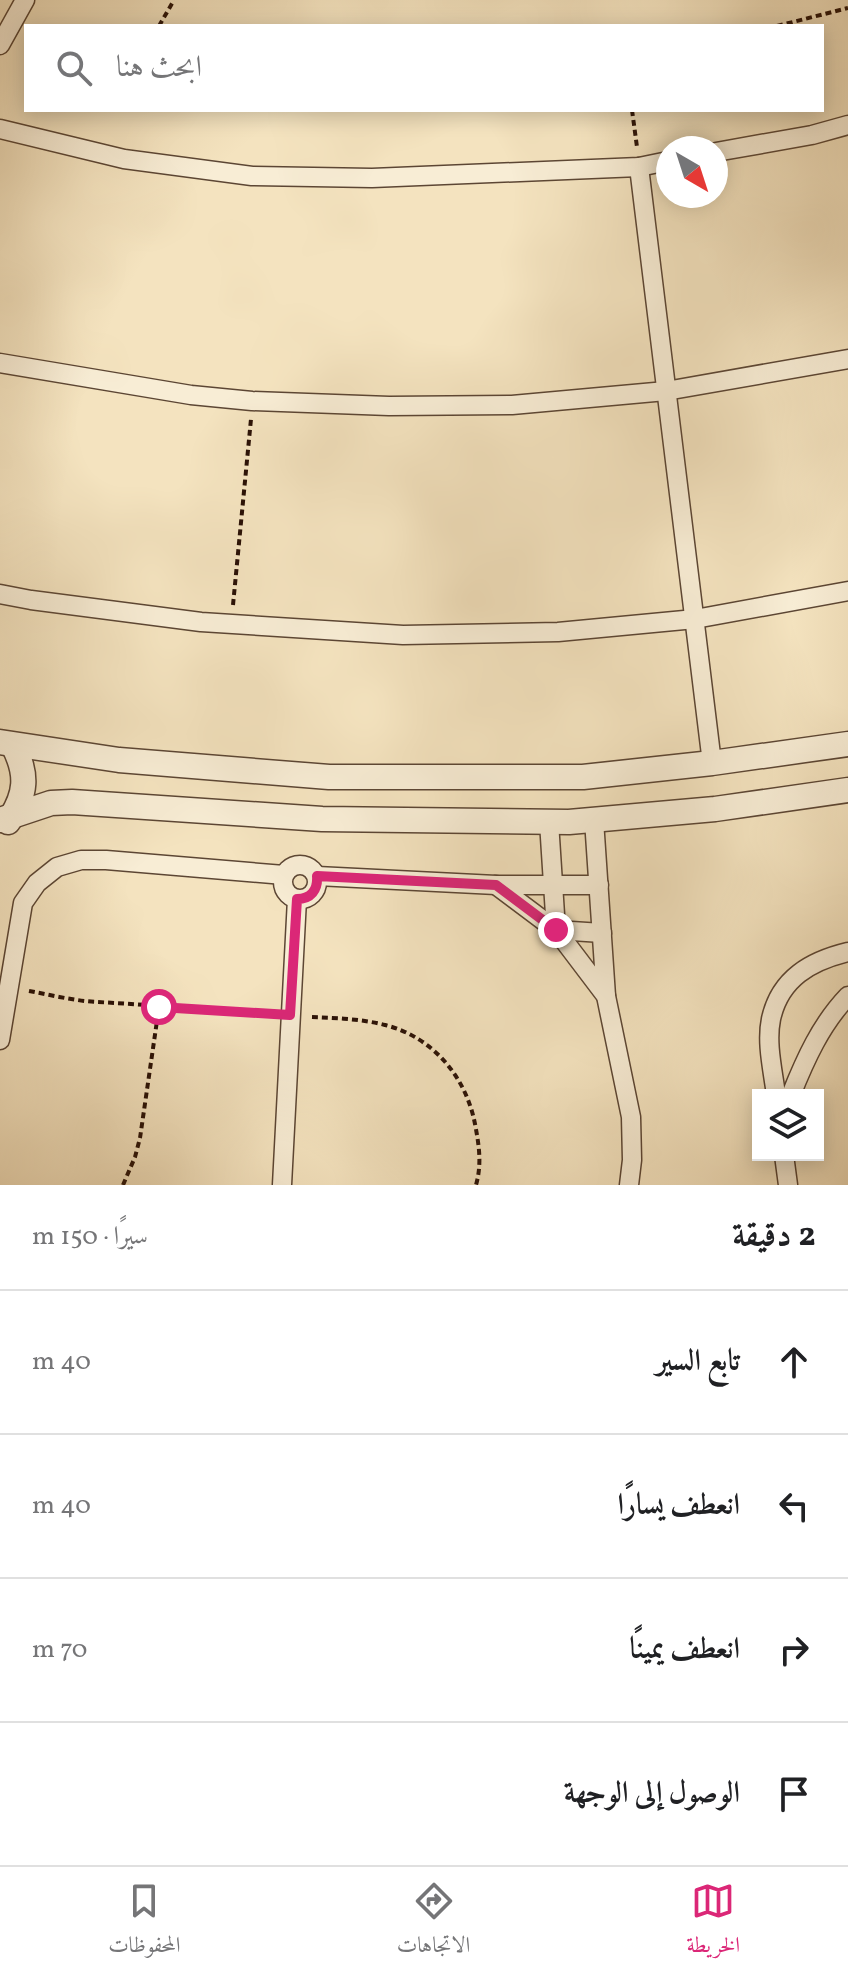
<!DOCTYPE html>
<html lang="ar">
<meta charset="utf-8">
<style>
body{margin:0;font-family:Vollkorn,Amiri,serif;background:#f6f6f6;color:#202124;direction:rtl}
.controls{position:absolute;right:24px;bottom:24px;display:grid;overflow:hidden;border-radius:0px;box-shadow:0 4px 20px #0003}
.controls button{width:72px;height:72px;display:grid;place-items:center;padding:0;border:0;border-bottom:2px solid #e0e0e0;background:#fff;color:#202124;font:40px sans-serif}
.compass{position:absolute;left:656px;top:136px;width:72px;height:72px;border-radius:50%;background:#fff;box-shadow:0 4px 20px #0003;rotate:141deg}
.stop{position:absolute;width:24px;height:24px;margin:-18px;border:6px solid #db2777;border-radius:50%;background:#fff}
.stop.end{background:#db2777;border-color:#fff;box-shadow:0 2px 8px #0008}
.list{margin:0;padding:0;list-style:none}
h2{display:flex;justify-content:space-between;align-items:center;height:104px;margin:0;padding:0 32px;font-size:34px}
h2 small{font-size:26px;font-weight:400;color:#757577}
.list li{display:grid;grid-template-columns:52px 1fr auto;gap:24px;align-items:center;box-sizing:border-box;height:144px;padding:0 32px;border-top:2px solid #e0e0e0}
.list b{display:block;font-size:30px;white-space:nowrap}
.list em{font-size:26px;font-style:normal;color:#757577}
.icon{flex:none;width:44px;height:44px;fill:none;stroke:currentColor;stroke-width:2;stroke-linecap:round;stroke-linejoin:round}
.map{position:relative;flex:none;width:848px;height:1185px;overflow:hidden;direction:ltr}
.search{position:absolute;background:#fff;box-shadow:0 4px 20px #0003;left:24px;right:24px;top:24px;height:88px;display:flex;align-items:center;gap:20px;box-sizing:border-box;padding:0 28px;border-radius:0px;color:#757577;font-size:30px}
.sheet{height:680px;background:#fff}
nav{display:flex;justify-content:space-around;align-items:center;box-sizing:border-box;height:112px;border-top:2px solid #e0e0e0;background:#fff;font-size:22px;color:#757577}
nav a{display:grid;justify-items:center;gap:4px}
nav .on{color:#db2777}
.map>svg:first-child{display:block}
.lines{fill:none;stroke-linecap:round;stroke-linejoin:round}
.minor-casing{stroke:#5c4634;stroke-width:21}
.tertiary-casing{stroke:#5c4634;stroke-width:27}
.path{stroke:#2a1106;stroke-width:4;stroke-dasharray:6 4;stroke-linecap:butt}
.minor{stroke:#f8edd5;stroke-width:18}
.tertiary{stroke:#f8edd5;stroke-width:24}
.route{stroke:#db2777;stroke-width:10}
</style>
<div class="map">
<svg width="848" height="1185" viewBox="0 0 848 1185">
<rect width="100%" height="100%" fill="#f4e3bf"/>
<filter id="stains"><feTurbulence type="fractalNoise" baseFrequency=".0025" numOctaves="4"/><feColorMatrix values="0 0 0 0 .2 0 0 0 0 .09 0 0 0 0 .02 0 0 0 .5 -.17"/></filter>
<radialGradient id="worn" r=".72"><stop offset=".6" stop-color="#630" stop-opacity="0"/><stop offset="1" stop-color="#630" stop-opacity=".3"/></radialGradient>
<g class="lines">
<g class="minor-casing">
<g id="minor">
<path d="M0,45L25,0"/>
<path d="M0,129L124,159L252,176L372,178L639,167L668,161"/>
<path d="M716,152L812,135L848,125"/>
<path d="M639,167L712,763"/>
<path d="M0,363L191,395L252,401L389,406L512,405L666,391L848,359"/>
<path d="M0,594L31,600L201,622L403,635L558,632L695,619L848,591"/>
<path d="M594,820L606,996"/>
<path d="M549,822L556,930L602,933"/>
<circle cx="300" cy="882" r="17"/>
<path d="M317,876L496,885H599"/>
<path d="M496,885L556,930L606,996L631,1117L632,1160L629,1185"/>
<path d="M0,1040L23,903L37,883L57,867L81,860H106L284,875"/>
<path d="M776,1095C773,1071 766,1043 771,1019C780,978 811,961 848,952"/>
<path d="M791,1095C805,1060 821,1024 848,996"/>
<path d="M784,1155L788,1185"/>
<path d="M282,1185L297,899"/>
</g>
</g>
<g class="tertiary-casing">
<g id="tertiary">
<path d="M0,742L119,760L329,777H583L712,763L848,744"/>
<path d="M0,820L51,803L72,802L322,819L569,822L715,809L848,790"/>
<path d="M8,822C27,794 28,774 13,745"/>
</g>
</g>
<g class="path">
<path d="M159,26L174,0"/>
<path d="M777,26L848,8"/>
<path d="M632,110L637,147"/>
<path d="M233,605L251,419"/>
<path d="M29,991C51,995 75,1001 97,1002C155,1005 213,1010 271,1014"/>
<path d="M312,1017C336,1018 362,1019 385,1025C433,1037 466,1077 475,1124C479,1145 482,1164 476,1185"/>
<path d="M123,1185L135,1157L140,1138L159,1007"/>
</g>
<use href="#minor" class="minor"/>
<use href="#tertiary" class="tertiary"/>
</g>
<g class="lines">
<path class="route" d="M159,1007L290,1015L297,899C311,899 318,890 317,876L496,885L556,930"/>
</g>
<rect width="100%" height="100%" filter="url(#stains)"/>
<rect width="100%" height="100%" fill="url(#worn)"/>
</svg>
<div class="controls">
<button><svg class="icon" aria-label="layers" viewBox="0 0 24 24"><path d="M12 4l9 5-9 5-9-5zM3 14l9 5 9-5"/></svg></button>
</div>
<svg class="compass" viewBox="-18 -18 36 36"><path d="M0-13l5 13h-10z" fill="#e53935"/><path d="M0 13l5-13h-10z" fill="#757577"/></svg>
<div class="stop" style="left:159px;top:1007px"></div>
<div class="stop end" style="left:556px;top:930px"></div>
<div class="search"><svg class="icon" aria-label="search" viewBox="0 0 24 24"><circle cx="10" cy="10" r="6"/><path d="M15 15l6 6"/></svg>ابحث هنا</div>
</div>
<section class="sheet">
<h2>2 دقيقة<small>سيرًا · 150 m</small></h2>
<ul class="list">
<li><svg class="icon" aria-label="ahead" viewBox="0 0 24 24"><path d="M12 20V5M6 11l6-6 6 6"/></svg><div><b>تابع السير</b></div><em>40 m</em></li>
<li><svg class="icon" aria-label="left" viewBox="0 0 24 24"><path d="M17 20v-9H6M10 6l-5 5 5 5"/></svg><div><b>انعطف يسارًا</b></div><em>40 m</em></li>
<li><svg class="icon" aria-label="right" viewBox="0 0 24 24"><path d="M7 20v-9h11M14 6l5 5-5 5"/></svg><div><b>انعطف يمينًا</b></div><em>70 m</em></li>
<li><svg class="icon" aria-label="arrive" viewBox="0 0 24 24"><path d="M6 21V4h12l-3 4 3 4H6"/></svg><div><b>الوصول إلى الوجهة</b></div></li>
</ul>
</section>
<nav>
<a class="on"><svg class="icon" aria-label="map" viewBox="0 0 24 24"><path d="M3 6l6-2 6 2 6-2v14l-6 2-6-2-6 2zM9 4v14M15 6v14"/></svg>الخريطة</a>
<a><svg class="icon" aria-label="directions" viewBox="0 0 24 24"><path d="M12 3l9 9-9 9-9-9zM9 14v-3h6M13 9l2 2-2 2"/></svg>الاتجاهات</a>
<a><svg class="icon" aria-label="saved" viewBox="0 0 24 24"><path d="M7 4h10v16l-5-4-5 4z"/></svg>المحفوظات</a>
</nav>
